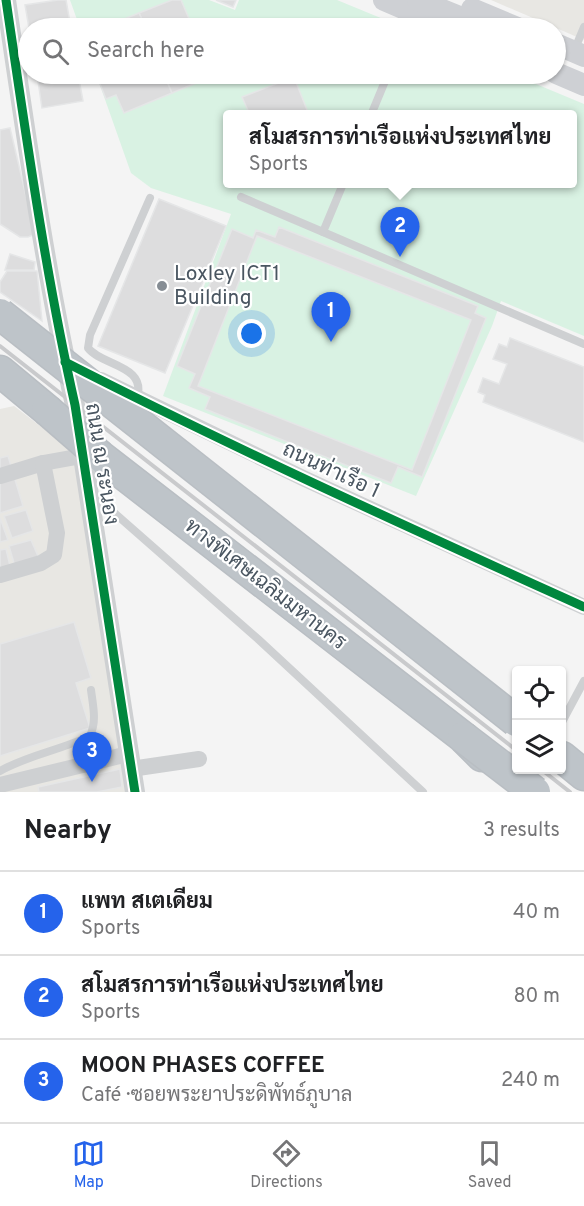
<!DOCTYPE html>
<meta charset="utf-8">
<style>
body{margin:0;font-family:Overpass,Sarabun,sans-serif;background:#f6f6f6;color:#202124}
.controls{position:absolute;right:18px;bottom:18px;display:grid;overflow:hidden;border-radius:6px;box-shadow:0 2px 4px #0004}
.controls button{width:54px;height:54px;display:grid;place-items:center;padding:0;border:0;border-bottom:2px solid #e0e0e0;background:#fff;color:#202124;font:30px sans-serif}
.you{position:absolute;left:252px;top:334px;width:21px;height:21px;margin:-15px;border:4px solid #fff;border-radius:50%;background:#1a73e8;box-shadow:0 0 0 9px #1a73e833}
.badge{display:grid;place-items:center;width:39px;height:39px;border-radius:50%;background:#2563eb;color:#fff;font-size:20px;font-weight:700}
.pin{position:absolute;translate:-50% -50px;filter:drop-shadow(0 2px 3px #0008)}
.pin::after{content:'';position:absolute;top:32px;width:21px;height:18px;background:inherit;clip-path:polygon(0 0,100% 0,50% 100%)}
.popup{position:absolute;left:223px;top:110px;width:354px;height:78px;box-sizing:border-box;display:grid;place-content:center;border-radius:6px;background:#fff;filter:drop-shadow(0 2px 4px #0005);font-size:20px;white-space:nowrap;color:#757577}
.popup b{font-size:22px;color:#202124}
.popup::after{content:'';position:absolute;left:50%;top:100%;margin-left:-12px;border:12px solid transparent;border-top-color:#fff}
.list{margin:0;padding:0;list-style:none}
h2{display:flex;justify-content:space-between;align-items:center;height:78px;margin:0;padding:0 24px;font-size:26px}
h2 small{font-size:20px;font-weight:400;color:#757577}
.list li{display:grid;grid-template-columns:39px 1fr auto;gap:18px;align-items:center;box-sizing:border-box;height:84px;padding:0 24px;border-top:2px solid #e0e0e0}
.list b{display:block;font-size:22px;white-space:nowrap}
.list p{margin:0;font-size:20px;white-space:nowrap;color:#757577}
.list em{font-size:20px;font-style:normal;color:#757577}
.icon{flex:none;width:33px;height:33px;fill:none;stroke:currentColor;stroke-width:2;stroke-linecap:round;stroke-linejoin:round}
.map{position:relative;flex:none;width:584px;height:792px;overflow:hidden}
.search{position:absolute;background:#fff;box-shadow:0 2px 4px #0004;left:18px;right:18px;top:18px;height:66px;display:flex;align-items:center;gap:15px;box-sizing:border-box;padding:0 21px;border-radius:33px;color:#757577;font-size:22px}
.sheet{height:330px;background:#fff}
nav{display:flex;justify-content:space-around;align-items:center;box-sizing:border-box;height:84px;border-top:2px solid #e0e0e0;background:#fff;font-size:16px;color:#757577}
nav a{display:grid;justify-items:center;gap:3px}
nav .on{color:#2563eb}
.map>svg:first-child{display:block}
.commercial{fill:#e8e7e3}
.green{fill:#d9f2e3;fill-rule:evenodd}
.building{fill:#ddddde;stroke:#e5e6e7;stroke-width:1.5;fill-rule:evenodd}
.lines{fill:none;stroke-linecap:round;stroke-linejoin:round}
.motorway-casing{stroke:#b9bec3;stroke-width:33}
.service{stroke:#ced0d2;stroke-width:8}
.minor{stroke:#ced0d2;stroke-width:16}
.tertiary{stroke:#ced0d2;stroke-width:20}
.secondary{stroke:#ced0d4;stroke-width:22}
.motorway{stroke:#bec4c9;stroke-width:30}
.rail{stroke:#c9cacc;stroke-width:4}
.motorway-bridge-casing{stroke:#b9bec3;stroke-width:33;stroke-linecap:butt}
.motorway-bridge{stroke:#bec4c9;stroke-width:30}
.cycleway-casing{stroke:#fff;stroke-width:13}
.cycleway{stroke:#00873e;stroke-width:9}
.poi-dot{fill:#868d94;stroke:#fff;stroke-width:2}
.labels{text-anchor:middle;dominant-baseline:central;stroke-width:4.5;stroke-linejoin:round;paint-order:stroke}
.poi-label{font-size:21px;fill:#4a5661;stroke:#fff;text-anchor:start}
.street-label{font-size:21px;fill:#4a5661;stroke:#fff}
</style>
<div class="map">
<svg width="584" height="792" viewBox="0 0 584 792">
<rect width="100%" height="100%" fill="#f4f4f4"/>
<g class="commercial">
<path d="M491,0H584V40Z"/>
<path d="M14,406L74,452L131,792H0V409Z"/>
</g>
<g class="green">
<path d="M70,0H209L235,10L239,0H337L405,28H80Z"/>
<path d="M96,74H512L584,104V336L501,301L492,326L416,496L163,396L231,214L151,188L131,173ZM228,115H572V184H228Z"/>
</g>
<g class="building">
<path d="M58,0H66L71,28H29L25,5Z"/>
<path d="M172,0H181L193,28H146L139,13Z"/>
<path d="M216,0H236L233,7Z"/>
<path d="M139,13L146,28H102Z"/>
<path d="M37,74H78L83,101L42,108Z"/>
<path d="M96,74H164L172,93L124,113L116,95L106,99Z"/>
<path d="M164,74H212L213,76L172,93Z"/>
<path d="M294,77L309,115H250L242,97Z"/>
<path d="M10,128L34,230L33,235L28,237H20L0,224V130Z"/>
<path d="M159,199L226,226L165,373L98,346Z"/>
<path d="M279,227L478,306L475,313L486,318L422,477L398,467L391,483L205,409L210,397L189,388L195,374L177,366L232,229L253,238L256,230L275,237ZM257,236L471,320L412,470L198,386Z"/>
<path d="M10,254L35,262L34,270H5Z"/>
<path d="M7,271H37L42,321L0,292V282Z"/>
<path d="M510,338L584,367V442L483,402L485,395L478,392L483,378L499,384L507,364L493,359L499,344L507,347Z"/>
<path d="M8,456L23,506L0,513V458Z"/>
<path d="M26,510L33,531L12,538L4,516Z"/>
<path d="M0,518L8,540L0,542Z"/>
<path d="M31,540L41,563L16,570L9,546Z"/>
<path d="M6,549L11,570L0,573V550Z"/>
<path d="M74,622L91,678L76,683L90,728L0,756V644Z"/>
<path d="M120,769L122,787L97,792H39L38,787Z"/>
</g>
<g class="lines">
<g class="motorway-casing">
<g id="motorway">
<path d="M0,371L47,410"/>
<path d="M100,456L463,737L482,756"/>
<path d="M562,757L584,775"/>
</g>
</g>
<g class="service">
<path d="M406,28L413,13"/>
<path d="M574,51L584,27"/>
<path d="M371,115L388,74"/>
<path d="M343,184L323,232L584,344"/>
<path d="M241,197L323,232"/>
<path d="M137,398C147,365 102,366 88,348L90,335L150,198"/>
<path d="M111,510L258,639L423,792"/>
<path d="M562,722L584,681"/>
<path d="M0,771C28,755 61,750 90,736C97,721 93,706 91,690"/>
</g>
<g class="minor">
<path d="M101,380L305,479L584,607"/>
<path d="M0,476L43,463L82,456"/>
<path d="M0,575L41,563L54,555L57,533L43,463"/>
<path d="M131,769L199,759"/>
<path d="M0,785L128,754"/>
</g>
<path class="tertiary" d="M6,0C26,135 45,272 75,405L135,792"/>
<g class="secondary">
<path d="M384,0L433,21"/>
<path d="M418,0L486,28"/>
<path d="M472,9L517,28"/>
<path d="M556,44L584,56"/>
<path d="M556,73L584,85"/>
</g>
<use href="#motorway" class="motorway"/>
<g class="rail">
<path d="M0,346L516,750"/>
<path d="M542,770L570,792"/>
</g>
<g class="motorway-bridge-casing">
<g id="motorway-bridge">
<path d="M0,314L516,721"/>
<path d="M47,410L100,456"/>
<path d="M463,737L535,792"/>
</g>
</g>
<use href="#motorway-bridge" class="motorway-bridge"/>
<g class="cycleway-casing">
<g id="cycleway">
<path d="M6,0C26,135 45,272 75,405L135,792"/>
<path d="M65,362C235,449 410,528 584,607"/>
</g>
</g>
<use href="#cycleway" class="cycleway"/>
</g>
<circle class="poi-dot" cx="162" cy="286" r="6"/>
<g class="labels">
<g class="poi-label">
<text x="174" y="274">Loxley ICT1<tspan x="174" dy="24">Building</tspan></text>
</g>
<g class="street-label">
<text transform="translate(101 464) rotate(81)">ถนน ณ ระนอง</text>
<text transform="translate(331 471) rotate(25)">ถนนท่าเรือ 1</text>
<text transform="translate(265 585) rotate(38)">ทางพิเศษเฉลิมมหานคร</text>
</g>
</g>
</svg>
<div class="controls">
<button><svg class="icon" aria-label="locate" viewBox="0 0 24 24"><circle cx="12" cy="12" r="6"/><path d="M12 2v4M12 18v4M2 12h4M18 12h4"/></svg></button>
<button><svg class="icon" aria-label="layers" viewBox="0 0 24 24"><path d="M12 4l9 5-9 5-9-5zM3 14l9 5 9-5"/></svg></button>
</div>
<div class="you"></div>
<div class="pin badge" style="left:331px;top:342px">1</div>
<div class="pin badge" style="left:400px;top:257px">2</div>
<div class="popup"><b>สโมสรการท่าเรือแห่งประเทศไทย</b>Sports</div>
<div class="pin badge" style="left:92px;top:782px">3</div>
<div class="search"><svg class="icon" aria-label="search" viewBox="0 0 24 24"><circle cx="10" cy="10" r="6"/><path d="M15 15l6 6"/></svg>Search here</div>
</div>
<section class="sheet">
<h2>Nearby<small>3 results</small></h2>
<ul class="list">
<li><span class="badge">1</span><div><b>แพท สเตเดียม</b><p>Sports</p></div><em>40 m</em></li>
<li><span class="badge">2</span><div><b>สโมสรการท่าเรือแห่งประเทศไทย</b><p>Sports</p></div><em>80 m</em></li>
<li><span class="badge">3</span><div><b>MOON PHASES COFFEE</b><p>Café · ซอยพระยาประดิพัทธ์ภูบาล</p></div><em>240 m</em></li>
</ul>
</section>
<nav>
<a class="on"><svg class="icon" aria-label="map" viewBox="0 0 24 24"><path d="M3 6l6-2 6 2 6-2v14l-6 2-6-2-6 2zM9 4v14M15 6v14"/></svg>Map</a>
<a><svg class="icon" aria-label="directions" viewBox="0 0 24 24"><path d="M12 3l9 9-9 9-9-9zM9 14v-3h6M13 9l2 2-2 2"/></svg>Directions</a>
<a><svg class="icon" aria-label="saved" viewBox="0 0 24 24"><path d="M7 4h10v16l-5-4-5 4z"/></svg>Saved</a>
</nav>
